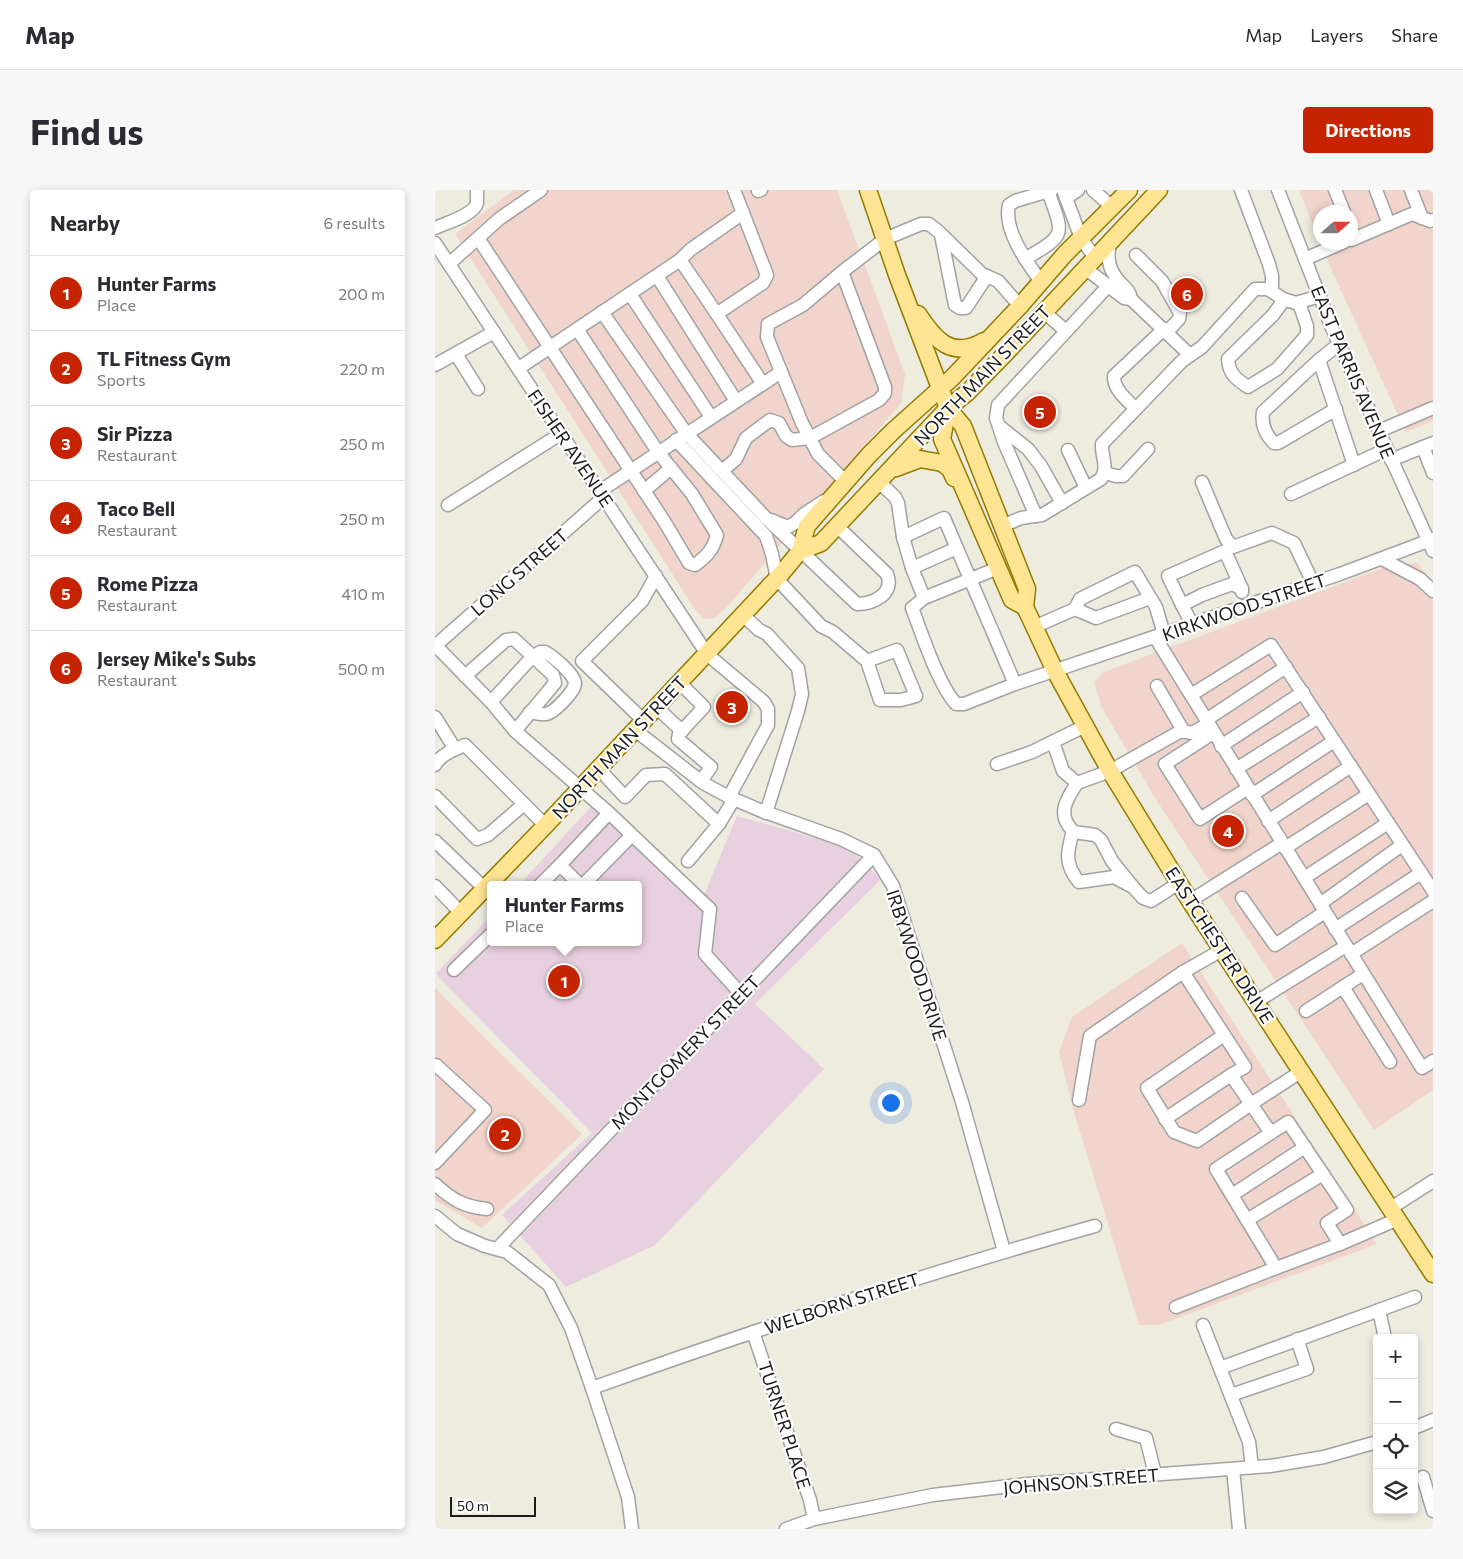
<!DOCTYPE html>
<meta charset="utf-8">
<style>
body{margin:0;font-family:Commissioner,sans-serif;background:#f7f7f7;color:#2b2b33}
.controls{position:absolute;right:15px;bottom:15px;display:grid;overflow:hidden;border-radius:5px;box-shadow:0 2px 8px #0003}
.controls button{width:45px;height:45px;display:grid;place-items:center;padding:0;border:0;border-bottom:1px solid #e1e1e2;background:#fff;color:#2b2b33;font:25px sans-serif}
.compass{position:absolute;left:878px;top:15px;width:45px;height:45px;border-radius:50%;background:#fff;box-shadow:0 2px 8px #0003;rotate:69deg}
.scale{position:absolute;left:15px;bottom:12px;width:86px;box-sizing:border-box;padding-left:5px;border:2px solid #1b1b1b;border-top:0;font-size:14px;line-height:18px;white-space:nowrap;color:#1b1b1b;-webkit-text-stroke:4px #fff;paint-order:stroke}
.you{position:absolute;left:455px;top:912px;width:18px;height:18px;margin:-12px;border:4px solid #fff;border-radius:50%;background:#1a73e8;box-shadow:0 0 0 8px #1a73e833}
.badge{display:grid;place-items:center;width:32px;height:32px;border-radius:50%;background:#c62400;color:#fff;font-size:16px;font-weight:700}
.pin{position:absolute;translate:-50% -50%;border:2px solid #fff;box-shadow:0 1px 5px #0006}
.popup{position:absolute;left:52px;top:691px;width:155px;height:65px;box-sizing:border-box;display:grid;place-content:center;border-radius:5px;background:#fff;filter:drop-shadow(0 1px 4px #0005);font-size:16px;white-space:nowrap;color:#7c7c81}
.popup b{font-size:19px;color:#2b2b33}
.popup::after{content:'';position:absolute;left:50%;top:100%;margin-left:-10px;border:10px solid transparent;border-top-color:#fff}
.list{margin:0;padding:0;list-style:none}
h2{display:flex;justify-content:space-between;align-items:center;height:65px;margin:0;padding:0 20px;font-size:21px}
h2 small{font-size:16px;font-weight:400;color:#7c7c81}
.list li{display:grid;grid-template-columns:32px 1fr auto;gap:15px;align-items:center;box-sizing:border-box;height:75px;padding:0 20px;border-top:1px solid #e1e1e2}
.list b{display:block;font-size:19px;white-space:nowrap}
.list p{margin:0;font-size:16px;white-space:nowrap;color:#7c7c81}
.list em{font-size:16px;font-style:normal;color:#7c7c81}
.icon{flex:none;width:28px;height:28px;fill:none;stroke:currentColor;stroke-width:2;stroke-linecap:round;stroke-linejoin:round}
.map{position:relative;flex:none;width:998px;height:1339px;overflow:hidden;border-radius:5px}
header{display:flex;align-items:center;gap:30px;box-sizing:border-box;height:70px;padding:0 25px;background:#fff;border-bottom:1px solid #e1e1e2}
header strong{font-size:24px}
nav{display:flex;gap:28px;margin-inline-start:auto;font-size:18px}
.intro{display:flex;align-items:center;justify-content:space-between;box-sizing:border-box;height:120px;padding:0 30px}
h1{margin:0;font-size:35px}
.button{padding:12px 22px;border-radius:5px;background:#c62400;color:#fff;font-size:18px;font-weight:700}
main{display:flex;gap:30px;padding:0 30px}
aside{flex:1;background:#fff;border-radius:5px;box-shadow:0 2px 8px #0003}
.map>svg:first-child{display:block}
.commercial{fill:#f1d4cc;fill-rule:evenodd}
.industrial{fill:#e7d0df}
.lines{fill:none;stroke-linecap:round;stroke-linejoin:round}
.minor-casing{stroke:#a2a2a2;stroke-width:15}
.major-casing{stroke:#927c00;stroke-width:19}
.minor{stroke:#fff;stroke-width:12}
.major{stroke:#ffe493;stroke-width:16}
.labels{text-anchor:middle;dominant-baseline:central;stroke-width:4.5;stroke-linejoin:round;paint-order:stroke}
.street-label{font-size:18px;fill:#1b1b1b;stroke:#fff}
</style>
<header>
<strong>Map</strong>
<nav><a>Map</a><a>Layers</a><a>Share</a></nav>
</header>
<div class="intro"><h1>Find us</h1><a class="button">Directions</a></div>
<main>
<aside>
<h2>Nearby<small>6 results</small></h2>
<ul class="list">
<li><span class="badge">1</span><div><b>Hunter Farms</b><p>Place</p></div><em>200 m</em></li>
<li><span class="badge">2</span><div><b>TL Fitness Gym</b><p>Sports</p></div><em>220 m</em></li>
<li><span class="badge">3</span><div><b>Sir Pizza</b><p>Restaurant</p></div><em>250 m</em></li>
<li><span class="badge">4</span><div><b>Taco Bell</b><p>Restaurant</p></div><em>250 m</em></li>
<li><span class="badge">5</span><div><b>Rome Pizza</b><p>Restaurant</p></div><em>410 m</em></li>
<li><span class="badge">6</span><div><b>Jersey Mike's Subs</b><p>Restaurant</p></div><em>500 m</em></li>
</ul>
</aside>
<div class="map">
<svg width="998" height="1339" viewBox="0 0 998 1339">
<rect width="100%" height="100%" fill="#eeebdf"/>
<g class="commercial">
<path d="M79,0H402L470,184L466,213L292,417L279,428L270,429L261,421L20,44Z"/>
<path d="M864,0H998V231L971,242L897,81ZM886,22H916V52H886Z"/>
<path d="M983,373L998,397V900L939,940L720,608L667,518L659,492L669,482L950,377Z"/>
<path d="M747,753L942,1054L724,1135H704L639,922L624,862L637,827Z"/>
<path d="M0,798L147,944L47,1038L0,1010Z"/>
</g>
<path class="industrial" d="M164,608L269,705L302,626L413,657L446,689L320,814L389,879L220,1055L131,1097L67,1025L157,943L1,784L55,726V752H203V695H84Z"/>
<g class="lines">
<g class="minor-casing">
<g id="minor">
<path d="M628,0L646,48L660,68"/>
<path d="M658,0L677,17"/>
<path d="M806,0L834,74L837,86V101"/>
<path d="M843,0L897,138L998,361"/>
<path d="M900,0L909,22"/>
<path d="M941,0L954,34"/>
<path d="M976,0L987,28"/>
<path d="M323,1L326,0"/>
<path d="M631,8L643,0"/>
<path d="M0,38C11,33 39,25 42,13C42,9 42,4 42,0"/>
<path d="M506,45L520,115L525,118H531L552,86"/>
<path d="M43,48L229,331L254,373L260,375C272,366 278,360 282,345L257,304L223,262L142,139"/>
<path d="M916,50L977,24L995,31L998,30"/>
<path d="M0,53L272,464L329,512L333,519V535L294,607"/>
<path d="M675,53C672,67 673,78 683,90C689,98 694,98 696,109L755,165"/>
<path d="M701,65L727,91L745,123L744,129L732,142"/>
<path d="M590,69C632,44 629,46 613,1"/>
<path d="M870,69L909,52"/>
<path d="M245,70C274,111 300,152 328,194"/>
<path d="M14,74L64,29L106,0"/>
<path d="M650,78L689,108L696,109"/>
<path d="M222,86L301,211"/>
<path d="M606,92C592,72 568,40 574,15L580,11L617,0"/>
<path d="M195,104L276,227"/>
<path d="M849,110L838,125L793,169C794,184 801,189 813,197L842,179L872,145V136L864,113"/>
<path d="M167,122L251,243L330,327L422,414C438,414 460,404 452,384L402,336"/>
<path d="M609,122L631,141"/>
<path d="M283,123L328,93L332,85L308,23"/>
<path d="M21,164L43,199"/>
<path d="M884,170L919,275"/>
<path d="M0,175L59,142"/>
<path d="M84,178L245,70L255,60L308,23L299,0"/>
<path d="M701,219C692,210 678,199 679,186L729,139"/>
<path d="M901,219L843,253H839C831,245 826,234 828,222L884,170L904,154"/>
<path d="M564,236L593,259L606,276L627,313"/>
<path d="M944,241L998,218"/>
<path d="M241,250L331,346L337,364L342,389L386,436L398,442L432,471L462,460L481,506L466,510H445L432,471"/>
<path d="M988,257L998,283"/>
<path d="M633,260L651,298"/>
<path d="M956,270L998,253"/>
<path d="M287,281L301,269L311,248L335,230L344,233L351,246L357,250L375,248L444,210L450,203V197L407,82"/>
<path d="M670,283L681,286H688L713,259"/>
<path d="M411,292L383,264L367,233L332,147L333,134L368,115L407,82L450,49L486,34H494L504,42L547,84L563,91L585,116"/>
<path d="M444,292L460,307L463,313L468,347L477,378L489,408L563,378"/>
<path d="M767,292L791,349L798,357L837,343L859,353L878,393"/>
<path d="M165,301L346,182"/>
<path d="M209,301L236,278"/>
<path d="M856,304L952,259"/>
<path d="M13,315L127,243"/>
<path d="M601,326L569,252L561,228L563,215L674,95"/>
<path d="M336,330L353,337L360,333L369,324L389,311"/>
<path d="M567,336L586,328L607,325L666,289C674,276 666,267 667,254L747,171L767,157L820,99H833L848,109L861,113L885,106"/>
<path d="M468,347L509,328L580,494L905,384L998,349"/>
<path d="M947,369L985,389L998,401"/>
<path d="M477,378L522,358"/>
<path d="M489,408L477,418C487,444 503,494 521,514H529L580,494"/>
<path d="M747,415L733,386L790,361L807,399"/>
<path d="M640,419L661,428L715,408"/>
<path d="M308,425L324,440L332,444L363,478L367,504L363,521L331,623"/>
<path d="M757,434L747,415L767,405L797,394L807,399V402"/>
<path d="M599,437L640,419L645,409L700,382L721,417L729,444"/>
<path d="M720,447L987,878L998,871"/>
<path d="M0,456L169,307"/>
<path d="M1,456L56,512L80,541L174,623L275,719L270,764L306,804"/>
<path d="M30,486L71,450L79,449L118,485L120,493L80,541"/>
<path d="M245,493L269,517L244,544L243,549L276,577L266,591"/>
<path d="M722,496L749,542"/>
<path d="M756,505L836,455L998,701"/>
<path d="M56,512L97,467L105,462H110C119,467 139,484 140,493C141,500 119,523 111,524C107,525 100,523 95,522"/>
<path d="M222,518L247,541"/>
<path d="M0,527L20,559"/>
<path d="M771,530L851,477"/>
<path d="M209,531L147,471L207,411L221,386"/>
<path d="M200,540L268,593L294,607L327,621L406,649L439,665L458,696L527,912L569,1061"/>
<path d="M778,543L730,574L765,629L813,598"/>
<path d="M618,552L628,581L642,593L675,581L746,541L757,543L773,534"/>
<path d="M786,556L868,502"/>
<path d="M562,574L597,562L650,536"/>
<path d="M0,575C6,564 19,560 30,555L111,636"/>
<path d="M164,579L190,607L211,585L230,584L284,634"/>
<path d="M801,579L884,527"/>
<path d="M817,605L899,551"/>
<path d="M0,606L42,649L53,645L89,614"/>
<path d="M833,631L916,576"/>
<path d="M638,641C632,662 629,674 644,692L679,687L698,697L677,671L666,650L660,645L639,642C621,625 631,610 642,593"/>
<path d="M0,651L50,699"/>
<path d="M850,658L934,604"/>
<path d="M253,671L284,634L299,609"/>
<path d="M869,688L953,633"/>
<path d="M105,695L125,675"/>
<path d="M145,695L125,675L174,623"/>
<path d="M148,695L197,645"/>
<path d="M0,696L26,723"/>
<path d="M698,697L708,708L716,711L744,693"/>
<path d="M807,708L840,755L890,722"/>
<path d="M755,711L847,653"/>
<path d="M885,714L967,655"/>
<path d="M900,739L986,683"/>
<path d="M916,764L998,711"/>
<path d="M19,780L55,745"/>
<path d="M748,782L810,877L796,885L816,914L867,881"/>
<path d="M908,797L955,872"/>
<path d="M821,812L911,756"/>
<path d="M871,821L928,784"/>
<path d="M789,845L712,898L739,942L762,951L816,914L836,943L853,932L912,1020L892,1033L905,1054L963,1029"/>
<path d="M0,876L1,875L50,920L0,973"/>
<path d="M644,910L655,846L748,782L787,760"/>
<path d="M730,929L796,885"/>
<path d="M836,943L781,979L841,1078L905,1054"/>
<path d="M0,994C17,1010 30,1017 52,1019"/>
<path d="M797,1005L870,957"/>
<path d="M956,1018L998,991"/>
<path d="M0,1026L22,1044L50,1056L72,1062L114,1095L136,1138L157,1198L193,1307L197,1339"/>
<path d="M812,1030L888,984"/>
<path d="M62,1059L439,665"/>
<path d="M741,1117L841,1078"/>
<path d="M944,1120L950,1148"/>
<path d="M768,1135L814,1252L817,1277"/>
<path d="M318,1142L375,1310L379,1329"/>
<path d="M785,1178L980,1107"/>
<path d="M157,1198C323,1139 490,1083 660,1036"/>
<path d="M796,1205L872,1179L862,1149"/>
<path d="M979,1238L998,1230"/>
<path d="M681,1239L711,1248L720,1284"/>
<path d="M798,1279L804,1339"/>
<path d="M988,1287L998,1321"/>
<path d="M351,1339L379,1329L498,1305L593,1294L835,1276L889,1267L942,1252"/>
</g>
</g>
<g class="major-casing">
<g id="major">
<path d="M433,0L462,85L505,198L513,218L528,236L592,399L590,417L620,481L675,581L755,711L998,1084"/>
<path d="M483,124C500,150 517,170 549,151"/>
<path d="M513,218L507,249L577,410L590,417"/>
<path d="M461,278L485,269L507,273L515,279L519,288"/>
<path d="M365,361L386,353L513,218L533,202L569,165L724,0"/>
<path d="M0,750L109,637L346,384L365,361L372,336L434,265L458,241L517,188L585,116L630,64L694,0"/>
</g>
</g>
<use href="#minor" class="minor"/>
<use href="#major" class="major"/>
</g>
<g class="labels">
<g class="street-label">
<text transform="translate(918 182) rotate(67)">EAST PARRIS AVENUE</text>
<text transform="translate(547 185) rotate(-46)">NORTH MAIN STREET</text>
<text transform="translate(136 258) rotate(56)">FISHER AVENUE</text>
<text transform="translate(84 382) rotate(-41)">LONG STREET</text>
<text transform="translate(809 417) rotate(-19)">KIRKWOOD STREET</text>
<text transform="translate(184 557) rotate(-47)">NORTH MAIN STREET</text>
<text transform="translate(785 755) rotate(57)">EASTCHESTER DRIVE</text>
<text transform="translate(482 775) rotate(72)">IRBYWOOD DRIVE</text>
<text transform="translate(250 862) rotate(-46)">MONTGOMERY STREET</text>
<text transform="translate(407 1113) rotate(-18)">WELBORN STREET</text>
<text transform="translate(350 1235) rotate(72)">TURNER PLACE</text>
<text transform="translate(646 1291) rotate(-5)">JOHNSON STREET</text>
</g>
</g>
</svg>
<div class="controls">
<button>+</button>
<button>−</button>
<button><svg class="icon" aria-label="locate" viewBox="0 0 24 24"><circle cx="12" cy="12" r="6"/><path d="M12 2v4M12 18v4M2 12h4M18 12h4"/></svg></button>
<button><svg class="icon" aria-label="layers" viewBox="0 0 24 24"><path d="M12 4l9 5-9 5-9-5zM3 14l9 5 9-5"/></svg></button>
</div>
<svg class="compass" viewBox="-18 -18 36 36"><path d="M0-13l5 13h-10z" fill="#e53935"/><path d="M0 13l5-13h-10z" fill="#7c7c81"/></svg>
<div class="scale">50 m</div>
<div class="you"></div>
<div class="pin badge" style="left:129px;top:791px">1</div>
<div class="popup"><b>Hunter Farms</b>Place</div>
<div class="pin badge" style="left:70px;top:944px">2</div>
<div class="pin badge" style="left:297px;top:517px">3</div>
<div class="pin badge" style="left:793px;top:641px">4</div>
<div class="pin badge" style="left:605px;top:222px">5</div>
<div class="pin badge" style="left:752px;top:104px">6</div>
</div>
</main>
